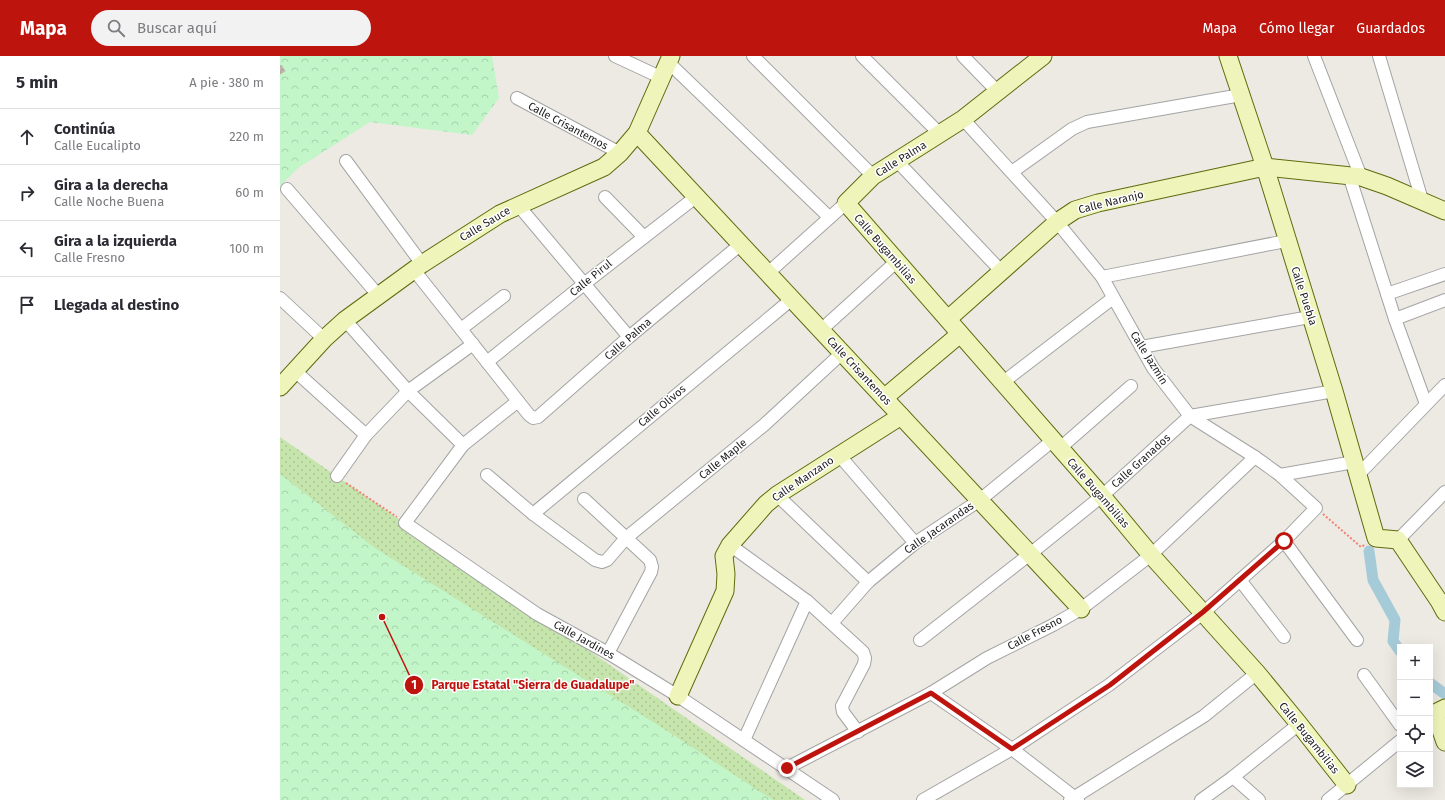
<!DOCTYPE html>
<html lang="es">
<meta charset="utf-8">
<style>
body{margin:0;font-family:"Fira Sans",sans-serif;background:#f2f2f3;color:#2b2b33}
.controls{position:absolute;right:12px;bottom:12px;display:grid;overflow:hidden;border-radius:0px;box-shadow:0 4px 16px #0002}
.controls button{width:36px;height:36px;display:grid;place-items:center;padding:0;border:0;border-bottom:1px solid #e1e1e2;background:#fff;color:#2b2b33;font:20px sans-serif}
.stop{position:absolute;width:12px;height:12px;margin:-9px;border:3px solid #bd140d;border-radius:50%;background:#fff}
.stop.end{background:#bd140d;border-color:#fff;box-shadow:0 1px 4px #0008}
.list{margin:0;padding:0;list-style:none}
h2{display:flex;justify-content:space-between;align-items:center;height:52px;margin:0;padding:0 16px;font-size:17px}
h2 small{font-size:13px;font-weight:400;color:#7c7c81}
.list li{display:grid;grid-template-columns:26px 1fr auto;gap:12px;align-items:center;box-sizing:border-box;height:56px;padding:0 16px;border-top:1px solid #e1e1e2}
.list b{display:block;font-size:15px;white-space:nowrap}
.list p{margin:0;font-size:13px;white-space:nowrap;color:#7c7c81}
.list em{font-size:13px;font-style:normal;color:#7c7c81}
.icon{flex:none;width:22px;height:22px;fill:none;stroke:currentColor;stroke-width:2;stroke-linecap:round;stroke-linejoin:round}
.map{position:relative;flex:none;width:1165px;height:744px;overflow:hidden}
header{display:flex;align-items:center;gap:24px;box-sizing:border-box;height:56px;padding:0 20px;background:#bd140d;color:#fff}
header strong{font-size:19px}
nav{display:flex;gap:22px;margin-inline-start:auto;font-size:14px}
.search{width:280px;height:36px;background:#f2f2f3;display:flex;align-items:center;gap:10px;box-sizing:border-box;padding:0 14px;border-radius:22px;color:#7c7c81;font-size:15px}
main{display:flex}
aside{flex:1;background:#fff}
.map>svg:first-child{display:block}
.grass{fill:url(#grass-dots)}
.park{fill:url(#park-crowns)}
.lines{fill:none;stroke-linecap:round;stroke-linejoin:round}
.canal{stroke:#a6cbd8;stroke-width:11}
.building{fill:url(#building-cross-hatch);stroke:#beb2a7}
.street-casing{stroke:#a4a4a4;stroke-width:14}
.secondary-casing{stroke:#5d6c0c;stroke-width:19}
.path{stroke:#f08471;stroke-width:2;stroke-dasharray:2 2;stroke-linecap:butt}
.street{stroke:#fff;stroke-width:12}
.secondary{stroke:#eff5ba;stroke-width:17}
.route{stroke:#bd140d;stroke-width:5}
.labels{text-anchor:middle;dominant-baseline:central;stroke-width:3;stroke-linejoin:round;paint-order:stroke}
.street-label{font-size:11px;fill:#1d1d1d;stroke:#fff}
.leader{fill:none;stroke:#bd140d;stroke-width:1.5}
.callout-dot{fill:#bd140d;stroke:#fff;stroke-width:1.5}
.mark-label{font-size:12px;text-anchor:middle;font-weight:bold;fill:#fff}
.callout-label{font-size:12px;text-anchor:middle;font-weight:bold;fill:#bd140d;stroke:#fff;stroke-width:3;stroke-linejoin:round;paint-order:stroke}
</style>
<header>
<strong>Mapa</strong>
<div class="search"><svg class="icon" aria-label="search" viewBox="0 0 24 24"><circle cx="10" cy="10" r="6"/><path d="M15 15l6 6"/></svg>Buscar aquí</div>
<nav><a>Mapa</a><a>Cómo llegar</a><a>Guardados</a></nav>
</header>
<main>
<aside>
<h2>5 min<small>A pie · 380 m</small></h2>
<ul class="list">
<li><svg class="icon" aria-label="ahead" viewBox="0 0 24 24"><path d="M12 20V5M6 11l6-6 6 6"/></svg><div><b>Continúa</b><p>Calle Eucalipto</p></div><em>220 m</em></li>
<li><svg class="icon" aria-label="right" viewBox="0 0 24 24"><path d="M7 20v-9h11M14 6l5 5-5 5"/></svg><div><b>Gira a la derecha</b><p>Calle Noche Buena</p></div><em>60 m</em></li>
<li><svg class="icon" aria-label="left" viewBox="0 0 24 24"><path d="M17 20v-9H6M10 6l-5 5 5 5"/></svg><div><b>Gira a la izquierda</b><p>Calle Fresno</p></div><em>100 m</em></li>
<li><svg class="icon" aria-label="arrive" viewBox="0 0 24 24"><path d="M6 21V4h12l-3 4 3 4H6"/></svg><div><b>Llegada al destino</b></div></li>
</ul>
</aside>
<div class="map">
<svg width="1165" height="744" viewBox="0 0 1165 744">
<defs>
<pattern id="grass-dots" width="8" height="8" patternUnits="userSpaceOnUse"><rect width="8" height="8" fill="#c5e5ac"/><path d="M2 2h.1M6 6h.1" fill="none" stroke="#a9c494" stroke-width="1.8" stroke-linecap="round"/></pattern>
<pattern id="park-crowns" width="20" height="18" patternUnits="userSpaceOnUse"><rect width="20" height="18" fill="#c2f5c8"/><path d="M2 6a3 3 0 1 1 6 0M12 15a3 3 0 1 1 6 0" fill="none" stroke="#a6d2ab"/></pattern>
<pattern id="building-cross-hatch" width="8" height="8" patternUnits="userSpaceOnUse"><rect width="8" height="8" fill="#bdb6b0"/><path d="M0 0l8 8M0 8l8-8" fill="none" stroke="#a29c97"/></pattern>
</defs>
<rect width="100%" height="100%" fill="#edeae3"/>
<path class="grass" d="M0,381L525,744H0Z"/>
<g class="park">
<path d="M0,0H212L219,42L192,79L90,66L18,112L0,130Z"/>
<path d="M0,418L95,492L378,669L493,744H0Z"/>
</g>
<g class="lines">
<g class="canal">
<path d="M1089,495L1093,524L1115,564L1113,585L1120,595"/>
<path d="M1150,627L1165,638"/>
</g>
</g>
<path class="building" d="M1,9L5,15L0,18V10Z"/>
<g class="lines">
<g class="street-casing">
<g id="street">
<path d="M335,0L380,21"/>
<path d="M473,0L593,120"/>
<path d="M582,0L660,78"/>
<path d="M683,0L717,35"/>
<path d="M1034,0L1081,121"/>
<path d="M1099,0L1142,144"/>
<path d="M388,6L549,161"/>
<path d="M237,42L340,97"/>
<path d="M66,105L142,208"/>
<path d="M617,105L722,216"/>
<path d="M732,116L792,73L807,66L961,39"/>
<path d="M1069,119L1115,263L1146,348"/>
<path d="M7,133L98,239"/>
<path d="M325,141L364,181"/>
<path d="M238,149L349,281"/>
<path d="M134,214L249,359L253,362L258,361L349,281L461,188"/>
<path d="M488,217L566,147"/>
<path d="M822,221L1006,185"/>
<path d="M1107,238L1165,218"/>
<path d="M0,242L44,283"/>
<path d="M1115,263L1165,244"/>
<path d="M65,264L128,335L183,389"/>
<path d="M181,273L224,240"/>
<path d="M541,274L616,206"/>
<path d="M861,291L1030,261"/>
<path d="M207,306L304,228L417,140"/>
<path d="M14,314L86,379"/>
<path d="M722,327L833,242"/>
<path d="M238,345L183,389L125,467L257,558L328,597L398,640L553,744"/>
<path d="M779,393L851,330"/>
<path d="M559,399L635,487"/>
<path d="M207,419L253,458L315,504L322,506L327,504L346,482L484,369L562,297"/>
<path d="M1000,419L1074,406"/>
<path d="M1078,419L1165,329"/>
<path d="M57,420L86,379L128,335L193,288"/>
<path d="M497,439L588,526"/>
<path d="M304,443L370,504L372,511L371,516L328,597"/>
<path d="M253,458L512,243"/>
<path d="M1118,484L1165,436"/>
<path d="M1004,485L1077,584"/>
<path d="M450,489L527,545L583,596L585,602L584,608L562,650L563,656L578,676"/>
<path d="M960,524L1004,581"/>
<path d="M552,567L588,526L635,487L700,444L772,385"/>
<path d="M640,584L750,498L822,440L910,360L1054,335"/>
<path d="M1084,619L1120,669"/>
<path d="M651,637L732,693L798,744"/>
<path d="M464,684L527,545"/>
<path d="M507,712L651,637L707,602L773,569L801,553L871,499L975,401"/>
<path d="M953,721L979,744"/>
<path d="M643,744L732,693L829,629L923,557L1004,485L1036,452L1000,419L975,401L910,360L873,312L822,221L777,166L683,63"/>
<path d="M790,744L924,660L977,617"/>
<path d="M921,744L953,721L1019,668"/>
<path d="M1048,744L1120,685"/>
</g>
</g>
<g class="secondary-casing">
<g id="secondary">
<path d="M763,0L683,63L593,120L566,147L822,440L871,499L977,617L1019,668L1067,729"/>
<path d="M948,0L985,111L1054,335L1096,482L1118,484L1159,545L1165,556"/>
<path d="M357,77L801,553"/>
<path d="M668,263L777,166L795,154L818,147L985,111L1081,121L1107,130L1165,155"/>
<path d="M0,331L44,283L65,264L142,208L220,158L324,111L340,97L357,77L391,0"/>
<path d="M604,342L680,278"/>
<path d="M398,640L445,535L446,518L444,500L450,489L486,448L497,439L621,360"/>
<path d="M1165,652L1155,657L1165,686"/>
</g>
</g>
<g class="path">
<path d="M66,427L117,461"/>
<path d="M1043,458L1081,491L1086,488"/>
</g>
<use href="#street" class="street"/>
<use href="#secondary" class="secondary"/>
</g>
<g class="lines">
<path class="route" d="M507,712L651,637L732,693L830,629L923,556L1004,485"/>
</g>
<g class="labels">
<g class="street-label">
<text transform="translate(288 70) rotate(28)">Calle Crisantemos</text>
<text transform="translate(621 103) rotate(-32)">Calle Palma</text>
<text transform="translate(831 146) rotate(-14)">Calle Naranjo</text>
<text transform="translate(205 168) rotate(-31)">Calle Sauce</text>
<text transform="translate(605 193) rotate(49)">Calle Bugambilias</text>
<text transform="translate(311 222) rotate(-39)">Calle Pirul</text>
<text transform="translate(1024 240) rotate(72)">Calle Puebla</text>
<text transform="translate(348 283) rotate(-41)">Calle Palma</text>
<text transform="translate(869 302) rotate(58)">Calle Jazmín</text>
<text transform="translate(579 315) rotate(47)">Calle Crisantemos</text>
<text transform="translate(382 350) rotate(-40)">Calle Olivos</text>
<text transform="translate(443 403) rotate(-39)">Calle Maple</text>
<text transform="translate(861 405) rotate(-42)">Calle Granados</text>
<text transform="translate(523 423) rotate(-34)">Calle Manzano</text>
<text transform="translate(818 437) rotate(49)">Calle Bugambilias</text>
<text transform="translate(659 472) rotate(-35)">Calle Jacarandas</text>
<text transform="translate(755 577) rotate(-28)">Calle Fresno</text>
<text transform="translate(304 584) rotate(29)">Calle Jardines</text>
<text transform="translate(1029 682) rotate(51)">Calle Bugambilias</text>
</g>
</g>
<path class="leader" d="M102 561L134 629"/>
<g class="callout-dot">
<circle cx="102" cy="561" r="4"/>
<circle cx="134" cy="629" r="10"/>
</g>
<g class="mark-label">
<text x="134" y="633">1</text>
</g>
<g class="callout-label">
<text x="253" y="633">Parque Estatal "Sierra de Guadalupe"</text>
</g>
</svg>
<div class="controls">
<button>+</button>
<button>−</button>
<button><svg class="icon" aria-label="locate" viewBox="0 0 24 24"><circle cx="12" cy="12" r="6"/><path d="M12 2v4M12 18v4M2 12h4M18 12h4"/></svg></button>
<button><svg class="icon" aria-label="layers" viewBox="0 0 24 24"><path d="M12 4l9 5-9 5-9-5zM3 14l9 5 9-5"/></svg></button>
</div>
<div class="stop" style="left:1004px;top:485px"></div>
<div class="stop end" style="left:507px;top:712px"></div>
</div>
</main>
